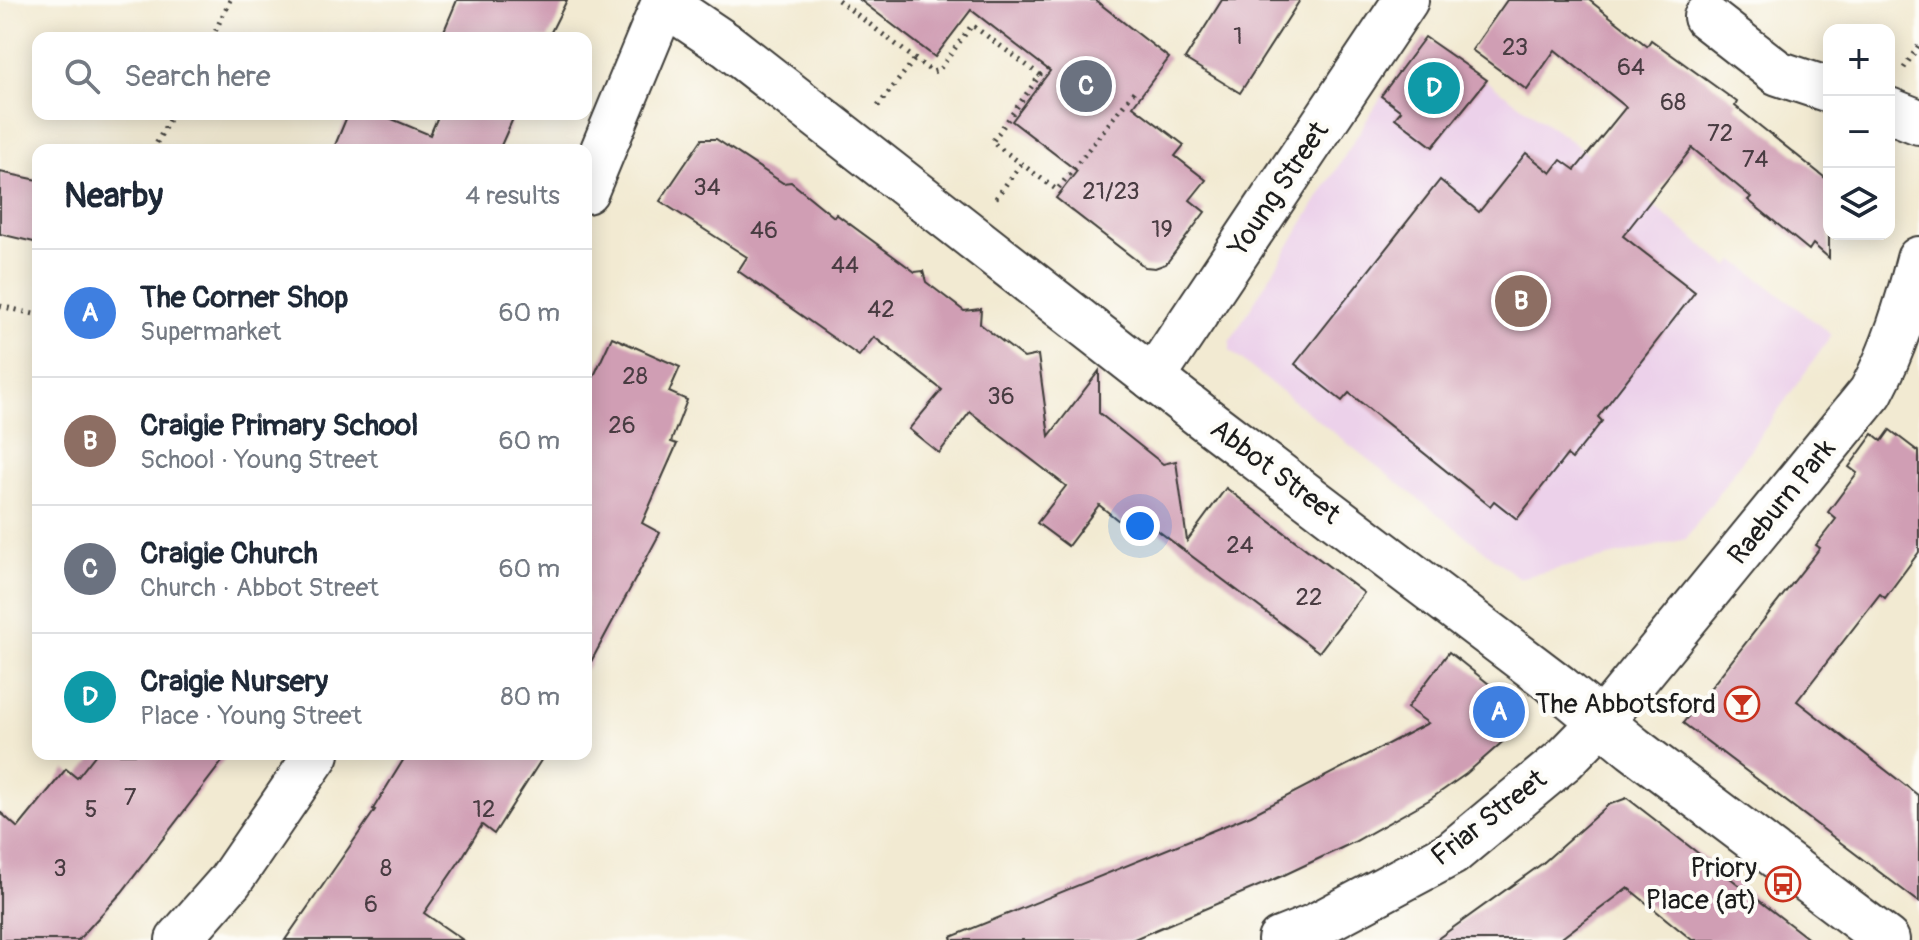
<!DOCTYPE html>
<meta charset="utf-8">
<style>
body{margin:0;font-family:Pangolin,sans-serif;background:#f6f6f7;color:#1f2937}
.controls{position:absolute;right:24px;top:24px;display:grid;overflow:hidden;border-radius:16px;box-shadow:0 4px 20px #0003}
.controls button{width:72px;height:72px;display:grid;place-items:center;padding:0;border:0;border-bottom:2px solid #e0e1e3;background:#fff;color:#1f2937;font:40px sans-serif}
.you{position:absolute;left:1140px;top:526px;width:28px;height:28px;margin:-20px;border:6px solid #fff;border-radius:50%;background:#1a73e8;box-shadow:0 0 0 12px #1a73e833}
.badge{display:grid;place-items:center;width:52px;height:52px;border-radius:50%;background:#0b8043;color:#fff;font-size:26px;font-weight:700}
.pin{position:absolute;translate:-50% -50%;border:4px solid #fff;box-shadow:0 2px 8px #0006}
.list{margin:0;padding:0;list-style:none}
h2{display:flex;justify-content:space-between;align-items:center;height:104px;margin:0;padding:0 32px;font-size:34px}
h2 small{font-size:26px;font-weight:400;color:#747a83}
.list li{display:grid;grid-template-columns:52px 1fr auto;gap:24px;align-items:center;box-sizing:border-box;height:128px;padding:0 32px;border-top:2px solid #e0e1e3}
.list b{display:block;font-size:30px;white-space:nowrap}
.list p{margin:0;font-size:26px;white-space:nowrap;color:#747a83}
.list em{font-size:26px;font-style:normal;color:#747a83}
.icon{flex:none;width:44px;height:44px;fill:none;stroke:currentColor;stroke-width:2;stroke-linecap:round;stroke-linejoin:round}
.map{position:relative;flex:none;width:1919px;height:940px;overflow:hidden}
.search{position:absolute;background:#fff;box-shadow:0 4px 20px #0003;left:32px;top:32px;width:560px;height:88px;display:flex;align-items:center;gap:20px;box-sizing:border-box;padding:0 28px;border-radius:16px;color:#747a83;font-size:30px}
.panel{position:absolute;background:#fff;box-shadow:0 4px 20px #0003;left:32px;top:144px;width:560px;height:616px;border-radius:16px}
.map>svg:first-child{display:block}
.built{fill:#ecd1ea}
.building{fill:#d09eb4}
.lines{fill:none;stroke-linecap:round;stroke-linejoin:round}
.minor-casing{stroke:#3c3b37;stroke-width:48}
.path{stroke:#3c3b37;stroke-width:5;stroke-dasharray:2 6;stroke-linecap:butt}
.minor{stroke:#fff;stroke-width:44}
.labels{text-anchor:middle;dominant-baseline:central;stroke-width:8;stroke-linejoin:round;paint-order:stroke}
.number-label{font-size:24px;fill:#493c42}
.street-label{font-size:28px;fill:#1c1c1c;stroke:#fdfcf7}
.poi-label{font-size:28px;fill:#1c1c1c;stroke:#fdfcf7;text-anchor:end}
</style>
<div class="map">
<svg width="1919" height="940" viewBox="0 0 1919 940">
<rect width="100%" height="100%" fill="#fdfcf7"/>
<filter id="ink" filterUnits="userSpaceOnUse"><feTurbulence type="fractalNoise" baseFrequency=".0125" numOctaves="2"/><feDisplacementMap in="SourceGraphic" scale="16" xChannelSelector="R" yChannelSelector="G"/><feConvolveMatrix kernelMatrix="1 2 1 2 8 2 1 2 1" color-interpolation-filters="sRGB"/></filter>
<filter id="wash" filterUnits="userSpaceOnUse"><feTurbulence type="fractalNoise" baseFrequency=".006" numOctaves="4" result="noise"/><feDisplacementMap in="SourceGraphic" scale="32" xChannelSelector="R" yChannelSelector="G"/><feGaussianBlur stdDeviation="1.8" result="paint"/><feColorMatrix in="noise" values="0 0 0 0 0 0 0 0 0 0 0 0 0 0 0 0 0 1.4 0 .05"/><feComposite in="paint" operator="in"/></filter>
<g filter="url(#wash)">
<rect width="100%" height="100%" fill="#f2ead2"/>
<path class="built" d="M1425,37L1588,153L1729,267L1735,260L1832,335L1686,539L1519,578L1230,351V341L1381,97Z"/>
<g id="blocks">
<g class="building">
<path d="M457,0H567L548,38H441Z"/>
<path d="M860,0H1095L1169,58L1133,106L1184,145L1175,156L1206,180L1190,200L1205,212L1166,264L1155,268L1145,267L1056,198L1077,171L1012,121L1050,71L971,10L935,57Z"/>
<path d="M1222,0H1300L1240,93L1185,59Z"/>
<path d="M1507,0H1589L1647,46L1651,40L1737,102L1735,106L1829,181V258L1813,244L1809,250L1748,200L1751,197L1692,148L1623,236L1695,292L1598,417L1602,421L1572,459L1567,455L1517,519L1494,501L1490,506L1349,393L1342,401L1295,364L1440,180L1479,212L1526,153L1551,173L1561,160L1575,170L1626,107L1555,50L1527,90L1472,50Z"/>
<path d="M1425,37L1487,80L1433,147L1395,118L1401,111L1381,96Z"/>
<path d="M348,114H380L430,135L439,114H515L499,150H333Z"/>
<path d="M702,139H716L783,183L791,182L834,217L836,214L915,272L923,271L926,282L964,311L981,309L980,324L1024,358L1038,355L1049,436L1099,371V413L1163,464L1176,461L1187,541L1226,488L1364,593L1319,652L1149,524L1139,537L1099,505L1068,546L1037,523L1066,486L970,412L939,453L909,429L942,390L874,337L859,356L738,271L747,257L660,201Z"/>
<path d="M0,172L38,180V243L0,234Z"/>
<path d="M612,337L680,367L669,392L687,400L671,442L677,444L642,523L660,533L586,671V393Z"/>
<path d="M1890,430L1919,452V552L1885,598L1880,594L1797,701L1919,796V902L1683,723L1820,548L1816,545L1836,519L1828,512L1857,473L1849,467L1873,434L1882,441Z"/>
<path d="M1449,652L1514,704L1516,730L1466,774L1429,800L1354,842L1282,876L1132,940H952L951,937L1251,815L1428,723L1407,708Z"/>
<path d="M96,754H228L122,892L78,940H0V812L18,828L66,769L77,778Z"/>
<path d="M407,754H545L494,834L482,825L463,856L424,913L463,940H285L375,810L373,809Z"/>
<path d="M1627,798L1810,940H1692L1628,888L1559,940H1436L1543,863L1608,805Z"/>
</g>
</g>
</g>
<g filter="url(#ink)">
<use href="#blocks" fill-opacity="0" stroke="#3c3b37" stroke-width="2"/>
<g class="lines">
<g class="minor-casing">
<g id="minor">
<path d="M664,3L728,46L1204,418L1558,686L1633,748L1887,940"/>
<path d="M1706,17L1778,73L1829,90"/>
<path d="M1889,110L1919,122"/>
<path d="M586,191L665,0"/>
<path d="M1153,378L1406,0"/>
<path d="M178,940L230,881L317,754"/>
<path d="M1280,940L1315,926L1452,853L1565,759L1601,722L1871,392C1894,349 1907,306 1919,259"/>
</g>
</g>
<g class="path">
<path d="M838,0L932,72L939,70L972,25L1040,75L992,142L1057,190L1135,90"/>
<path d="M212,38L230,0"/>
<path d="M1904,68L1919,45"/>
<path d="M878,106L915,59"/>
<path d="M153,150L172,114"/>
<path d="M996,198L1021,164"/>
<path d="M0,306L38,315"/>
</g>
<use href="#minor" class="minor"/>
</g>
</g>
<defs>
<g id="bar-ring" transform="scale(1.8)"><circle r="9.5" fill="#fdfcf7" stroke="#c8321e" stroke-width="1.5"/><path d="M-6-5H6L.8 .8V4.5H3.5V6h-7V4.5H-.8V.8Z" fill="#c8321e"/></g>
<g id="bus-ring" transform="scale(1.8)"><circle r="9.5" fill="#fdfcf7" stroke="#c8321e" stroke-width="1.5"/><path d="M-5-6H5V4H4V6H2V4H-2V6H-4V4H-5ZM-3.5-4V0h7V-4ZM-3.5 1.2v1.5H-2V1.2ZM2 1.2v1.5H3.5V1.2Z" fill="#c8321e"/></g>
</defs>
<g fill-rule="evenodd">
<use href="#bar-ring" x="1742" y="704"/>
<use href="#bus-ring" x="1783" y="884"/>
</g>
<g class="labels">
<g class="number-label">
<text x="1238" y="36">1</text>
<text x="1515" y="47">23</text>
<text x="1631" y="67">64</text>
<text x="1673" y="102">68</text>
<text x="1720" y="133">72</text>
<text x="1755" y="159">74</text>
<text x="707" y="187">34</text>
<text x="1111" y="191">21/23</text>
<text x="1162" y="229">19</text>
<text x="764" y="230">46</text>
<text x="845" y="265">44</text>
<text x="881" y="309">42</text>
<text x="635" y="376">28</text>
<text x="1001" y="396">36</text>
<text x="622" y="425">26</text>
<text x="1240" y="545">24</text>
<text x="1309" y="597">22</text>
<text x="130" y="797">7</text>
<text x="91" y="809">5</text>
<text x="484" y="809">12</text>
<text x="60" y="868">3</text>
<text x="386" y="868">8</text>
<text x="371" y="904">6</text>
</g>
<g class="street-label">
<text transform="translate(1279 189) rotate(-56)">Young Street</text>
<text transform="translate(1275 472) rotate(37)">Abbot Street</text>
<text transform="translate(1782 502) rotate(-51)">Raeburn Park</text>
<text transform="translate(1489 818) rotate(-38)">Friar Street</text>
</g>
<g class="poi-label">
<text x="1716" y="704">The Abbotsford</text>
<text x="1757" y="868">Priory<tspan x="1757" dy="32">Place (at)</tspan></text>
</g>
</g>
</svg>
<div class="controls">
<button>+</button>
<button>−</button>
<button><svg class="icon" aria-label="layers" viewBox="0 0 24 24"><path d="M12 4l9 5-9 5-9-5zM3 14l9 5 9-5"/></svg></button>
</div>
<div class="you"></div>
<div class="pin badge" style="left:1499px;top:712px;background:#3f7fe0">A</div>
<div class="pin badge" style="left:1521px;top:301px;background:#8d6e63">B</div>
<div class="pin badge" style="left:1086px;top:86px;background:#6b7280">C</div>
<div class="pin badge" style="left:1434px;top:88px;background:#0f9aa8">D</div>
<div class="search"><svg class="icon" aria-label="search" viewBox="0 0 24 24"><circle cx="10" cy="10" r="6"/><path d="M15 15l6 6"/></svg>Search here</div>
<section class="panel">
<h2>Nearby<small>4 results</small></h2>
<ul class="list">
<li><span class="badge" style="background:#3f7fe0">A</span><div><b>The Corner Shop</b><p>Supermarket</p></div><em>60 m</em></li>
<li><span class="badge" style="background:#8d6e63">B</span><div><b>Craigie Primary School</b><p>School · Young Street</p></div><em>60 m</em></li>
<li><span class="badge" style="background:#6b7280">C</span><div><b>Craigie Church</b><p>Church · Abbot Street</p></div><em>60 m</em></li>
<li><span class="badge" style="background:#0f9aa8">D</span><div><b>Craigie Nursery</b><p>Place · Young Street</p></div><em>80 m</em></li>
</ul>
</section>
</div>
